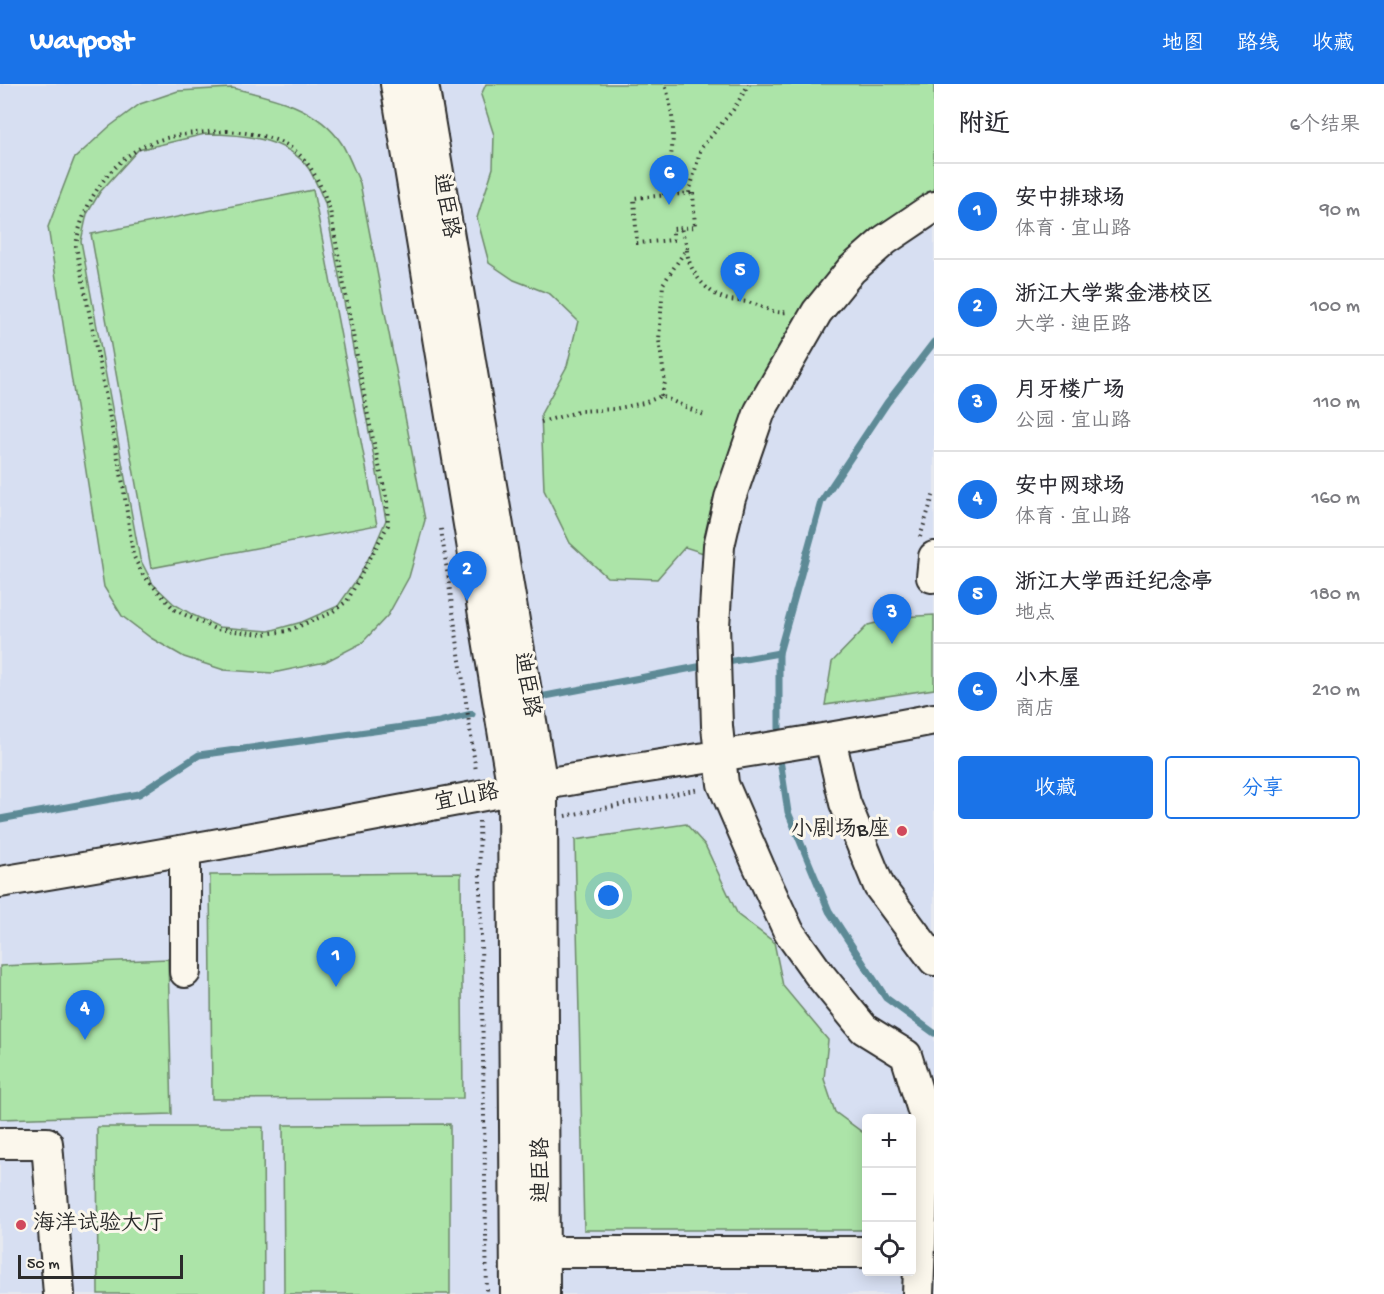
<!DOCTYPE html>
<html lang="zh">
<meta charset="utf-8">
<style>
body{margin:0;font-family:"Gochi Hand","LXGW WenKai TC",sans-serif;background:#f2f2f3;color:#2b2b33}
.controls{position:absolute;right:18px;bottom:18px;display:grid;overflow:hidden;border-radius:6px;box-shadow:0 3px 15px #0003}
.controls button{width:54px;height:54px;display:grid;place-items:center;padding:0;border:0;border-bottom:2px solid #e1e1e2;background:#fff;color:#2b2b33;font:30px sans-serif}
.scale{position:absolute;left:18px;bottom:15px;width:165px;box-sizing:border-box;padding-left:6px;border:3px solid #2b2b2b;border-top:0;font-size:16px;line-height:21px;white-space:nowrap;color:#2b2b2b;-webkit-text-stroke:4px #fbf7ec;paint-order:stroke}
.you{position:absolute;left:609px;top:812px;width:21px;height:21px;margin:-15px;border:4px solid #fff;border-radius:50%;background:#1a73e8;box-shadow:0 0 0 9px #1a73e833}
.badge{display:grid;place-items:center;width:39px;height:39px;border-radius:50%;background:#1a73e8;color:#fff;font-size:20px;font-weight:700}
.pin{position:absolute;translate:-50% -50px;filter:drop-shadow(0 2px 3px #0008)}
.pin::after{content:'';position:absolute;top:32px;width:21px;height:18px;background:inherit;clip-path:polygon(0 0,100% 0,50% 100%)}
.list{margin:0;padding:0;list-style:none}
h2{display:flex;justify-content:space-between;align-items:center;height:78px;margin:0;padding:0 24px;font-size:26px}
h2 small{font-size:20px;font-weight:400;color:#7c7c81}
.list li{display:grid;grid-template-columns:39px 1fr auto;gap:18px;align-items:center;box-sizing:border-box;height:96px;padding:0 24px;border-top:2px solid #e1e1e2}
.list b{display:block;font-size:22px;white-space:nowrap}
.list p{margin:0;font-size:20px;white-space:nowrap;color:#7c7c81}
.list em{font-size:20px;font-style:normal;color:#7c7c81}
.actions{display:flex;gap:12px;padding:18px 24px}
.actions a{flex:1;padding:14px 0;border:2px solid #1a73e8;border-radius:6px;text-align:center;font-size:21px;color:#1a73e8}
.actions .main{background:#1a73e8;color:#fff}
.icon{flex:none;width:33px;height:33px;fill:none;stroke:currentColor;stroke-width:2;stroke-linecap:round;stroke-linejoin:round}
.map{position:relative;flex:none;width:934px;height:1210px;overflow:hidden}
header{display:flex;align-items:center;gap:36px;box-sizing:border-box;height:84px;padding:0 30px;background:#1a73e8;color:#fff}
header strong{font-size:28px}
nav{display:flex;gap:33px;margin-inline-start:auto;font-size:21px}
main{display:flex}
aside{flex:1;background:#fff}
.map>svg:first-child{display:block}
.built{fill:#d7dff2;fill-rule:evenodd}
.green{fill:#ace4a8;stroke:#6c886a;stroke-width:1.5;fill-rule:evenodd}
.lines{fill:none;stroke-linecap:round;stroke-linejoin:round}
.stream{stroke:#5d8a96;stroke-width:7}
.minor-casing{stroke:#2b2b2b;stroke-width:34}
.path{stroke:#2b2b2b;stroke-width:4;stroke-dasharray:1.5 4.5;stroke-linecap:butt}
.minor{stroke:#fbf7ec;stroke-width:30}
.poi-dot{fill:#d1495b;stroke:#fbf7ec;stroke-width:2}
.labels{text-anchor:middle;dominant-baseline:central;stroke-width:6;stroke-linejoin:round;paint-order:stroke}
.street-label{font-size:22px;fill:#2b2b2b;stroke:#fbf7ec}
.poi-label{font-size:22px;fill:#2b2b2b;stroke:#fbf7ec;text-anchor:end}
</style>
<header>
<strong>Waypost</strong>
<nav><a>地图</a><a>路线</a><a>收藏</a></nav>
</header>
<main>
<div class="map">
<svg width="934" height="1210" viewBox="0 0 934 1210">
<rect width="100%" height="100%" fill="#e6e9f0"/>
<filter id="ink" filterUnits="userSpaceOnUse"><feTurbulence type="fractalNoise" baseFrequency=".0167" numOctaves="2"/><feDisplacementMap in="SourceGraphic" scale="12" xChannelSelector="R" yChannelSelector="G"/><feConvolveMatrix kernelMatrix="1 2 1 2 8 2 1 2 1" color-interpolation-filters="sRGB"/></filter>
<g filter="url(#ink)">
<path class="built" d="M0,0H934V1210H0ZM866,1034H912V1188H866Z"/>
<g class="green">
<path d="M486,0H934V123L885,156L760,327L719,474L685,463L657,495L607,493L570,459L544,406L541,330L567,282L578,237L550,210L514,196L489,179L477,134L493,84L494,51L481,11Z"/>
<path d="M232,4C272,13 318,23 342,60C349,72 354,86 360,99L425,436L409,493L388,531L362,559L325,578L273,589L224,586L184,573L151,554L122,532L104,503L48,143L74,75L109,43L140,20L178,7ZM205,50C239,50 287,53 309,85C315,95 320,108 325,119L386,436L373,466L357,495L338,522L302,538L269,547L219,543L193,531L174,520L153,500L140,475L81,157L87,130L100,108L138,66Z"/>
<path d="M313,106L377,441L151,484L91,150Z"/>
<path d="M934,531V605L825,621L832,578L868,541L901,533Z"/>
<path d="M686,740L705,761L738,831L774,858L783,902L828,956L824,995L835,1028L866,1051V1146H584L575,756Z"/>
<path d="M461,789L463,1014L212,1015L210,791Z"/>
<path d="M168,875L172,1030L0,1035V882Z"/>
<path d="M450,1040V1210H284L283,1041Z"/>
<path d="M97,1043H263L264,1210H98Z"/>
</g>
<g class="lines">
<g class="stream">
<path d="M722,579L779,569"/>
<path d="M540,613L708,581"/>
<path d="M779,655V569L821,418L887,319L934,258"/>
<path d="M779,669L788,728L829,827L886,914L934,949"/>
<path d="M0,735L139,710L199,671L439,638L472,630"/>
</g>
<g class="minor-casing">
<g id="minor">
<path d="M396,0L513,706L516,1210"/>
<path d="M423,0L542,702L544,1210"/>
<path d="M934,473L932,493L934,492"/>
<path d="M830,655L845,719L879,802L934,876"/>
<path d="M185,767V888"/>
<path d="M0,798C171,770 341,738 511,706C652,680 794,663 934,635"/>
<path d="M0,1059H47L59,1210"/>
<path d="M525,1168H866"/>
<path d="M918,1210L925,1033L906,971L864,945L819,890L789,848L759,783L723,700L717,642L714,542L719,462L730,414L760,327L817,228L851,186L885,156L934,123"/>
</g>
</g>
<g class="path">
<path d="M227,47C290,52 309,67 330,126L369,337L387,417L388,441L347,517L331,529L287,547L263,550L215,545L175,526L143,491L133,471L123,400L76,162C81,123 106,83 140,64C166,50 199,48 227,47Z"/>
<path d="M689,109L701,64L733,26L749,0"/>
<path d="M693,109L695,143L673,145V156L637,159L634,114Z"/>
<path d="M664,111C672,64 679,49 665,0"/>
<path d="M687,166C688,186 705,207 723,214C732,218 742,216 751,219C765,223 772,230 787,228"/>
<path d="M661,312L665,299L659,256L663,200L687,164L681,144"/>
<path d="M541,338L581,327L614,325L644,319L661,312L706,332"/>
<path d="M441,445L476,687"/>
<path d="M920,453L934,409"/>
<path d="M565,732L699,705"/>
<path d="M479,737L487,1210"/>
</g>
<use href="#minor" class="minor"/>
</g>
</g>
<g class="poi-dot">
<circle cx="902" cy="747" r="6"/>
<circle cx="21" cy="1141" r="6"/>
</g>
<g class="labels">
<g class="street-label">
<text transform="translate(444 122) rotate(80)">迪臣路</text>
<text transform="translate(525 601) rotate(80)">迪臣路</text>
<text transform="translate(467 715) rotate(-11)">宜山路</text>
<text transform="translate(543 1086) rotate(-90)">迪臣路</text>
</g>
<g class="poi-label">
<text x="890" y="747">小剧场B座</text>
<text x="33" y="1141" text-anchor="start">海洋试验大厅</text>
</g>
</g>
</svg>
<div class="controls">
<button>+</button>
<button>−</button>
<button><svg class="icon" aria-label="locate" viewBox="0 0 24 24"><circle cx="12" cy="12" r="6"/><path d="M12 2v4M12 18v4M2 12h4M18 12h4"/></svg></button>
</div>
<div class="scale">50 m</div>
<div class="you"></div>
<div class="pin badge" style="left:336px;top:903px">1</div>
<div class="pin badge" style="left:467px;top:517px">2</div>
<div class="pin badge" style="left:892px;top:560px">3</div>
<div class="pin badge" style="left:85px;top:956px">4</div>
<div class="pin badge" style="left:740px;top:218px">5</div>
<div class="pin badge" style="left:669px;top:121px">6</div>
</div>
<aside>
<h2>附近<small>6个结果</small></h2>
<ul class="list">
<li><span class="badge">1</span><div><b>安中排球场</b><p>体育 · 宜山路</p></div><em>90 m</em></li>
<li><span class="badge">2</span><div><b>浙江大学紫金港校区</b><p>大学 · 迪臣路</p></div><em>100 m</em></li>
<li><span class="badge">3</span><div><b>月牙楼广场</b><p>公园 · 宜山路</p></div><em>110 m</em></li>
<li><span class="badge">4</span><div><b>安中网球场</b><p>体育 · 宜山路</p></div><em>160 m</em></li>
<li><span class="badge">5</span><div><b>浙江大学西迁纪念亭</b><p>地点</p></div><em>180 m</em></li>
<li><span class="badge">6</span><div><b>小木屋</b><p>商店</p></div><em>210 m</em></li>
</ul>
<div class="actions"><a class="main">收藏</a><a>分享</a></div>
</aside>
</main>
